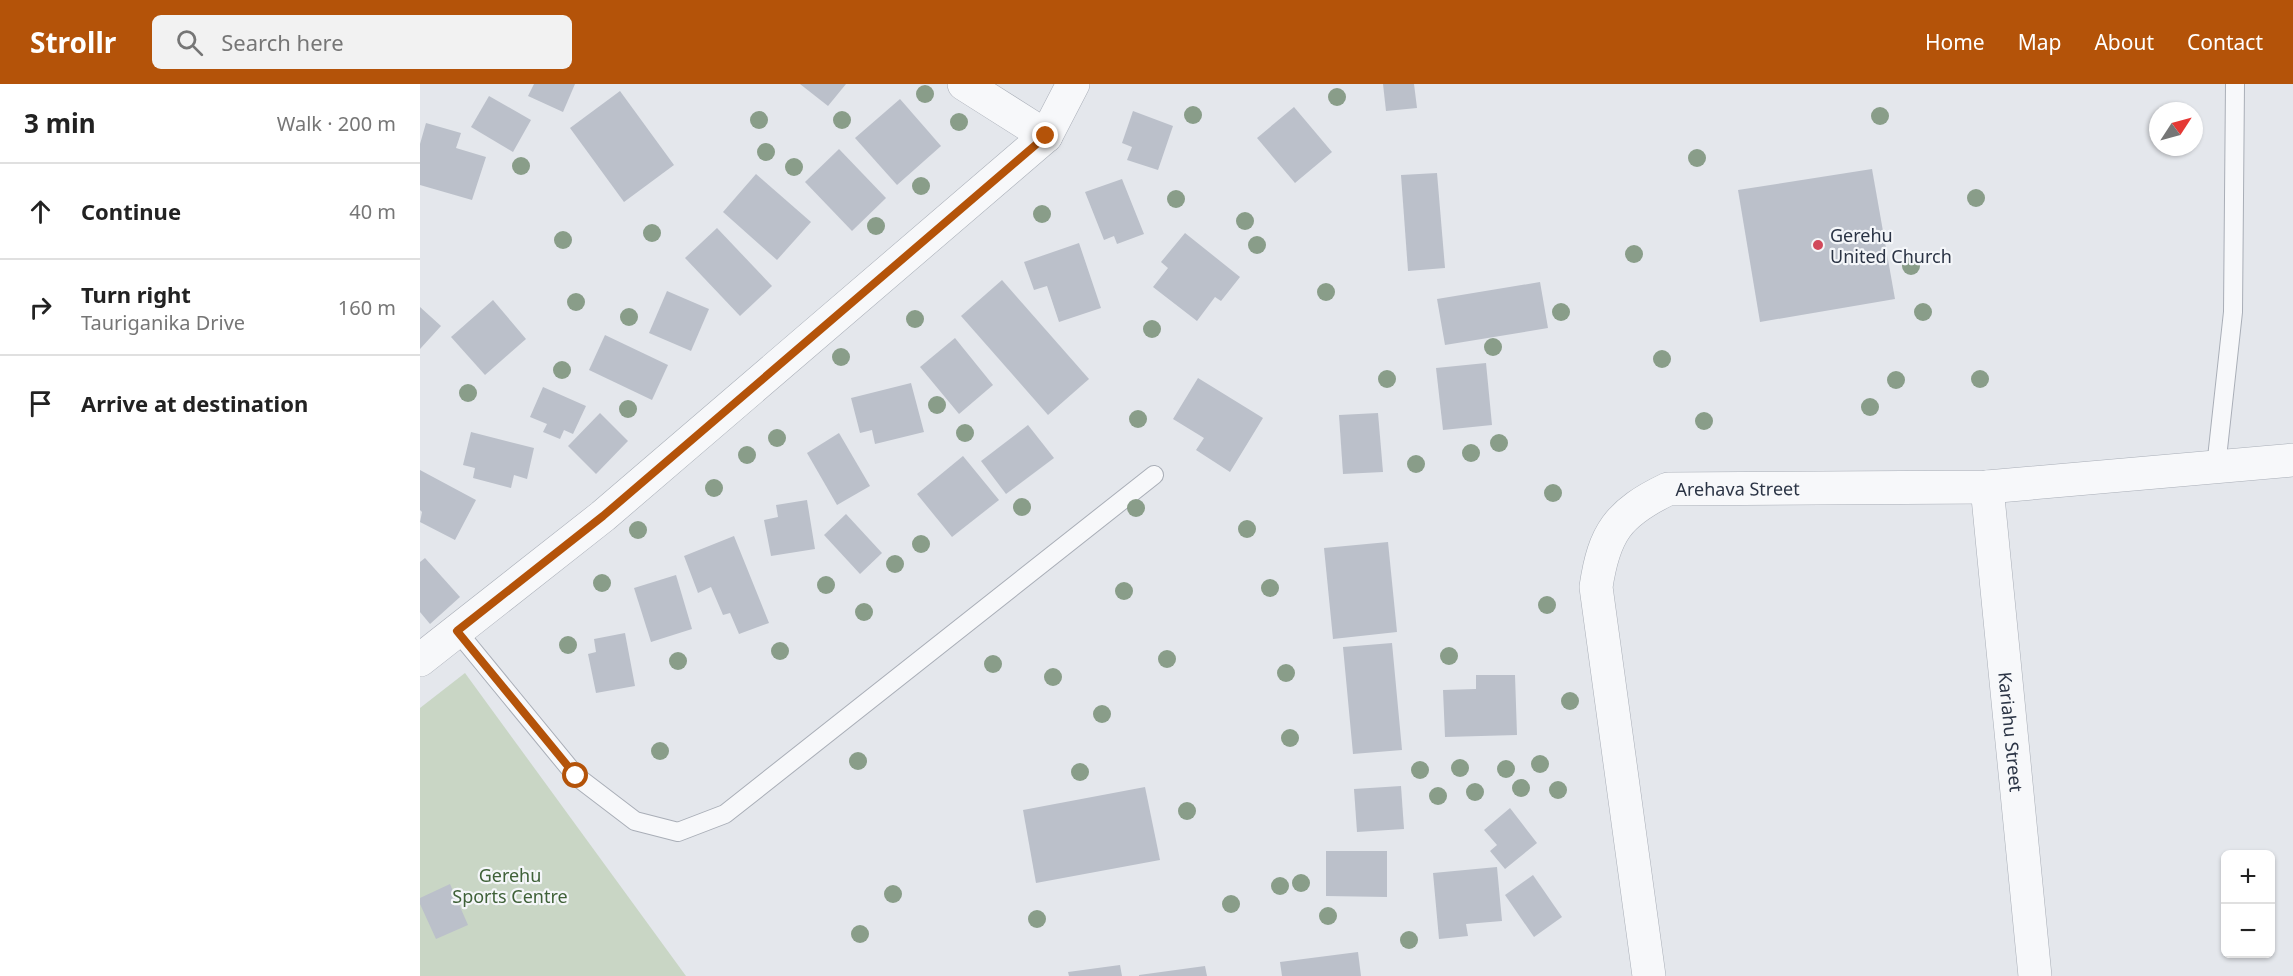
<!DOCTYPE html>
<meta charset="utf-8">
<style>
body{margin:0;font-family:"Noto Sans",sans-serif;background:#f2f2f2;color:#222}
.controls{position:absolute;right:18px;bottom:18px;display:grid;overflow:hidden;border-radius:9px;box-shadow:0 2px 4px #0004}
.controls button{width:54px;height:54px;display:grid;place-items:center;padding:0;border:0;border-bottom:2px solid #e0e0e0;background:#fff;color:#222;font:30px sans-serif}
.compass{position:absolute;left:1729px;top:18px;width:54px;height:54px;border-radius:50%;background:#fff;box-shadow:0 2px 4px #0004;rotate:54deg}
.stop{position:absolute;width:18px;height:18px;margin:-14px;border:4px solid #b45309;border-radius:50%;background:#fff}
.stop.end{background:#b45309;border-color:#fff;box-shadow:0 2px 6px #0008}
.list{margin:0;padding:0;list-style:none}
h2{display:flex;justify-content:space-between;align-items:center;height:78px;margin:0;padding:0 24px;font-size:26px}
h2 small{font-size:20px;font-weight:400;color:#767676}
.list li{display:grid;grid-template-columns:39px 1fr auto;gap:18px;align-items:center;box-sizing:border-box;height:96px;padding:0 24px;border-top:2px solid #e0e0e0}
.list b{display:block;font-size:22px;white-space:nowrap}
.list p{margin:0;font-size:20px;white-space:nowrap;color:#767676}
.list em{font-size:20px;font-style:normal;color:#767676}
.icon{flex:none;width:33px;height:33px;fill:none;stroke:currentColor;stroke-width:2;stroke-linecap:round;stroke-linejoin:round}
.map{position:relative;flex:none;width:1873px;height:892px;overflow:hidden}
header{display:flex;align-items:center;gap:36px;box-sizing:border-box;height:84px;padding:0 30px;background:#b45309;color:#fff}
header strong{font-size:28px}
nav{display:flex;gap:33px;margin-inline-start:auto;font-size:21px}
.search{width:420px;height:54px;background:#f2f2f2;display:flex;align-items:center;gap:15px;box-sizing:border-box;padding:0 21px;border-radius:9px;color:#767676;font-size:22px}
main{display:flex}
aside{flex:1;background:#fff}
.map>svg:first-child{display:block}
.green{fill:#c9d6c5}
.building{fill:#bbc0ca}
.lines{fill:none;stroke-linecap:round;stroke-linejoin:round}
.service-casing{stroke:#a9aeb7;stroke-width:20}
.minor-casing{stroke:#a9aeb7;stroke-width:34}
.service{stroke:#f7f8fa;stroke-width:18}
.minor{stroke:#f7f8fa;stroke-width:33}
.tree{fill:#899d89}
.route{stroke:#b45309;stroke-width:8}
.poi-dot{fill:#d1495b;stroke:#f4f6f9;stroke-width:2}
.labels{text-anchor:middle;dominant-baseline:central;stroke-width:4.5;stroke-linejoin:round;paint-order:stroke}
.poi-label{font-size:18px;fill:#2b3445;stroke:#f4f6f9;text-anchor:start}
.street-label{font-size:18px;fill:#2b3445;stroke:#f4f6f9}
.park-label{font-size:18px;fill:#3f6138;stroke:#f4f6f9}
</style>
<header>
<strong>Strollr</strong>
<div class="search"><svg class="icon" aria-label="search" viewBox="0 0 24 24"><circle cx="10" cy="10" r="6"/><path d="M15 15l6 6"/></svg>Search here</div>
<nav><a>Home</a><a>Map</a><a>About</a><a>Contact</a></nav>
</header>
<main>
<aside>
<h2>3 min<small>Walk · 200 m</small></h2>
<ul class="list">
<li><svg class="icon" aria-label="ahead" viewBox="0 0 24 24"><path d="M12 20V5M6 11l6-6 6 6"/></svg><div><b>Continue</b></div><em>40 m</em></li>
<li><svg class="icon" aria-label="right" viewBox="0 0 24 24"><path d="M7 20v-9h11M14 6l5 5-5 5"/></svg><div><b>Turn right</b><p>Tauriganika Drive</p></div><em>160 m</em></li>
<li><svg class="icon" aria-label="arrive" viewBox="0 0 24 24"><path d="M6 21V4h12l-3 4 3 4H6"/></svg><div><b>Arrive at destination</b></div></li>
</ul>
</aside>
<div class="map">
<svg width="1873" height="892" viewBox="0 0 1873 892">
<rect width="100%" height="100%" fill="#e4e7ec"/>
<path class="green" d="M45,589L266,892H0V624Z"/>
<g class="building">
<path d="M114,0H155L143,28L108,12Z"/>
<path d="M380,0H426L408,22Z"/>
<path d="M963,0H994L997,24L966,27Z"/>
<path d="M200,7L254,81L204,118L150,44Z"/>
<path d="M69,12L111,36L93,68L51,43Z"/>
<path d="M480,15L521,62L477,101L435,54Z"/>
<path d="M874,23L912,68L875,99L837,54Z"/>
<path d="M713,27L753,42L738,86L707,76L712,63L702,59Z"/>
<path d="M6,39L41,49L36,64L66,73L52,116L0,101V60Z"/>
<path d="M419,65L466,114L432,147L385,98Z"/>
<path d="M1452,85L1475,215L1340,238L1318,106Z"/>
<path d="M1017,89L1025,184L988,187L981,91Z"/>
<path d="M336,90L391,138L357,176L303,128Z"/>
<path d="M702,95L724,150L697,160L694,152L684,156L665,108Z"/>
<path d="M297,144L352,202L320,232L265,174Z"/>
<path d="M765,149L820,193L801,217L795,213L777,237L733,203L748,184L741,178Z"/>
<path d="M659,159L681,224L639,238L627,202L614,206L604,178Z"/>
<path d="M582,196L669,295L628,331L541,232Z"/>
<path d="M1120,198L1128,244L1025,261L1017,215Z"/>
<path d="M247,207L289,225L271,267L229,249Z"/>
<path d="M73,216L106,255L65,291L31,253Z"/>
<path d="M0,223L21,242L0,265Z"/>
<path d="M185,251L248,281L232,316L169,286Z"/>
<path d="M535,254L573,301L539,330L500,283Z"/>
<path d="M1066,279L1072,341L1023,346L1016,284Z"/>
<path d="M778,294L843,334L810,388L776,366L784,354L753,335Z"/>
<path d="M491,299L504,348L455,360L452,346L440,349L431,314Z"/>
<path d="M123,303L166,322L153,350L144,346L140,355L123,348L127,340L110,333Z"/>
<path d="M180,329L208,357L176,390L148,362Z"/>
<path d="M958,329L963,388L923,390L919,331Z"/>
<path d="M608,341L634,374L586,410L561,377Z"/>
<path d="M51,348L114,364L107,395L94,391L91,404L53,394L55,384L43,381Z"/>
<path d="M419,349L450,402L417,421L387,369Z"/>
<path d="M543,372L579,416L532,453L497,410Z"/>
<path d="M0,386L56,416L35,456L0,438L2,428L0,426Z"/>
<path d="M387,416L395,465L351,472L344,436L358,433L356,421Z"/>
<path d="M426,430L462,469L440,490L404,451Z"/>
<path d="M314,452L349,539L319,550L310,529L303,531L291,503L278,509L264,472Z"/>
<path d="M968,458L977,548L913,555L904,464Z"/>
<path d="M5,474L40,513L10,540L0,528V478Z"/>
<path d="M256,491L272,545L231,558L214,504Z"/>
<path d="M205,549L215,602L176,609L168,570L176,568L174,555Z"/>
<path d="M972,559L982,666L933,670L923,563Z"/>
<path d="M1056,591H1095L1097,651L1025,653L1023,606L1056,605Z"/>
<path d="M981,702L984,745L937,748L934,705Z"/>
<path d="M725,703L740,776L616,799L603,726Z"/>
<path d="M1090,724L1117,759L1085,785L1070,767L1077,761L1064,746Z"/>
<path d="M906,767H967V813L906,812Z"/>
<path d="M1077,783L1082,837L1046,840L1048,852L1019,855L1013,789Z"/>
<path d="M1113,791L1142,833L1114,853L1085,811Z"/>
<path d="M30,800L48,841L16,855L0,820V814Z"/>
<path d="M938,868L941,892H862L860,878Z"/>
<path d="M700,881L702,892H649L648,888Z"/>
<path d="M785,882L787,892H719V891Z"/>
</g>
<g class="lines">
<g class="service-casing">
<g id="service">
<path d="M1796,383L1813,228L1815,0"/>
<path d="M37,547L156,692L215,737L258,748L305,730L734,391"/>
</g>
</g>
<g class="minor-casing">
<g id="minor">
<path d="M544,0L626,52"/>
<path id="s1" d="M1567,403L1615,892"/>
<path d="M0,576L183,432L626,52L653,0"/>
<path id="s2" d="M1229,892L1176,503C1184,449 1198,429 1248,405L1567,403L1873,376"/>
</g>
</g>
<use href="#service" class="service"/>
<use href="#minor" class="minor"/>
</g>
<g class="tree">
<circle cx="505" cy="10" r="9"/>
<circle cx="917" cy="13" r="9"/>
<circle cx="773" cy="31" r="9"/>
<circle cx="1460" cy="32" r="9"/>
<circle cx="339" cy="36" r="9"/>
<circle cx="422" cy="36" r="9"/>
<circle cx="539" cy="38" r="9"/>
<circle cx="346" cy="68" r="9"/>
<circle cx="1277" cy="74" r="9"/>
<circle cx="101" cy="82" r="9"/>
<circle cx="374" cy="83" r="9"/>
<circle cx="501" cy="102" r="9"/>
<circle cx="1556" cy="114" r="9"/>
<circle cx="756" cy="115" r="9"/>
<circle cx="622" cy="130" r="9"/>
<circle cx="825" cy="137" r="9"/>
<circle cx="456" cy="142" r="9"/>
<circle cx="232" cy="149" r="9"/>
<circle cx="143" cy="156" r="9"/>
<circle cx="837" cy="161" r="9"/>
<circle cx="1214" cy="170" r="9"/>
<circle cx="1491" cy="182" r="9"/>
<circle cx="906" cy="208" r="9"/>
<circle cx="156" cy="218" r="9"/>
<circle cx="1141" cy="228" r="9"/>
<circle cx="1503" cy="228" r="9"/>
<circle cx="209" cy="233" r="9"/>
<circle cx="495" cy="235" r="9"/>
<circle cx="732" cy="245" r="9"/>
<circle cx="1073" cy="263" r="9"/>
<circle cx="421" cy="273" r="9"/>
<circle cx="1242" cy="275" r="9"/>
<circle cx="142" cy="286" r="9"/>
<circle cx="967" cy="295" r="9"/>
<circle cx="1560" cy="295" r="9"/>
<circle cx="1476" cy="296" r="9"/>
<circle cx="48" cy="309" r="9"/>
<circle cx="517" cy="321" r="9"/>
<circle cx="1450" cy="323" r="9"/>
<circle cx="208" cy="325" r="9"/>
<circle cx="718" cy="335" r="9"/>
<circle cx="1284" cy="337" r="9"/>
<circle cx="545" cy="349" r="9"/>
<circle cx="357" cy="354" r="9"/>
<circle cx="1079" cy="359" r="9"/>
<circle cx="1051" cy="369" r="9"/>
<circle cx="327" cy="371" r="9"/>
<circle cx="996" cy="380" r="9"/>
<circle cx="294" cy="404" r="9"/>
<circle cx="1133" cy="409" r="9"/>
<circle cx="602" cy="423" r="9"/>
<circle cx="716" cy="424" r="9"/>
<circle cx="827" cy="445" r="9"/>
<circle cx="218" cy="446" r="9"/>
<circle cx="501" cy="460" r="9"/>
<circle cx="475" cy="480" r="9"/>
<circle cx="182" cy="499" r="9"/>
<circle cx="406" cy="501" r="9"/>
<circle cx="850" cy="504" r="9"/>
<circle cx="704" cy="507" r="9"/>
<circle cx="1127" cy="521" r="9"/>
<circle cx="444" cy="528" r="9"/>
<circle cx="148" cy="561" r="9"/>
<circle cx="360" cy="567" r="9"/>
<circle cx="1029" cy="572" r="9"/>
<circle cx="747" cy="575" r="9"/>
<circle cx="258" cy="577" r="9"/>
<circle cx="573" cy="580" r="9"/>
<circle cx="866" cy="589" r="9"/>
<circle cx="633" cy="593" r="9"/>
<circle cx="1150" cy="617" r="9"/>
<circle cx="682" cy="630" r="9"/>
<circle cx="870" cy="654" r="9"/>
<circle cx="240" cy="667" r="9"/>
<circle cx="438" cy="677" r="9"/>
<circle cx="1120" cy="680" r="9"/>
<circle cx="1040" cy="684" r="9"/>
<circle cx="1086" cy="685" r="9"/>
<circle cx="1000" cy="686" r="9"/>
<circle cx="660" cy="688" r="9"/>
<circle cx="1101" cy="704" r="9"/>
<circle cx="1138" cy="706" r="9"/>
<circle cx="1055" cy="708" r="9"/>
<circle cx="1018" cy="712" r="9"/>
<circle cx="767" cy="727" r="9"/>
<circle cx="881" cy="799" r="9"/>
<circle cx="860" cy="802" r="9"/>
<circle cx="473" cy="810" r="9"/>
<circle cx="811" cy="820" r="9"/>
<circle cx="908" cy="832" r="9"/>
<circle cx="617" cy="835" r="9"/>
<circle cx="440" cy="850" r="9"/>
<circle cx="989" cy="856" r="9"/>
</g>
<g class="lines">
<path class="route" d="M156,692L37,547L183,432L626,52"/>
</g>
<circle class="poi-dot" cx="1398" cy="161" r="6"/>
<g class="labels">
<g class="poi-label">
<text x="1410" y="151">Gerehu<tspan x="1410" dy="21">United Church</tspan></text>
</g>
<g class="street-label">
<text stroke="none"><textPath href="#s2" startOffset="591">Arehava Street</textPath></text>
<text stroke="none"><textPath href="#s1" startOffset="246">Kariahu Street</textPath></text>
</g>
<g class="park-label">
<text x="90" y="791">Gerehu<tspan x="90" dy="21">Sports Centre</tspan></text>
</g>
</g>
</svg>
<div class="controls">
<button>+</button>
<button>−</button>
</div>
<svg class="compass" viewBox="-18 -18 36 36"><path d="M0-13l5 13h-10z" fill="#e53935"/><path d="M0 13l5-13h-10z" fill="#767676"/></svg>
<div class="stop" style="left:156px;top:692px"></div>
<div class="stop end" style="left:626px;top:52px"></div>
</div>
</main>
